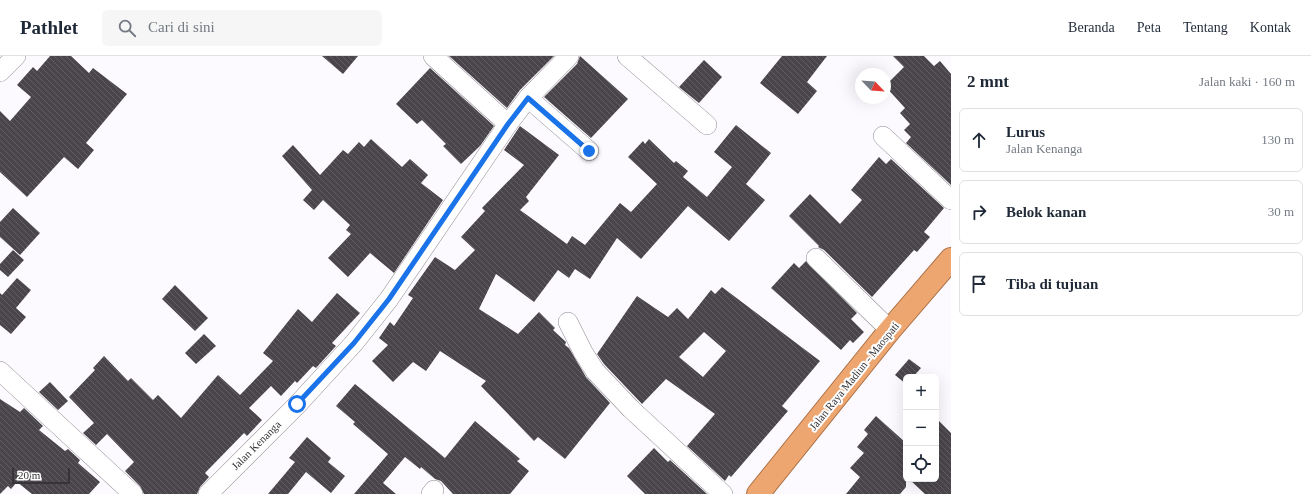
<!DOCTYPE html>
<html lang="id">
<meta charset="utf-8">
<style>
body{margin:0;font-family:Georgia,serif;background:#f6f6f7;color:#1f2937}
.controls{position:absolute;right:12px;bottom:12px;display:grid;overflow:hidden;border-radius:6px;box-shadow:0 4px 16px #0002}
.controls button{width:36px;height:36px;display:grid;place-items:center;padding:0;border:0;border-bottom:1px solid #e0e1e3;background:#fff;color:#1f2937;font:20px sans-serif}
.compass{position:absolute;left:855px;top:12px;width:36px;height:36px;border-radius:50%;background:#fff;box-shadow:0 4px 16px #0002;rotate:115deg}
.scale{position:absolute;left:12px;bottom:10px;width:58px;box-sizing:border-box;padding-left:4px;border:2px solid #363437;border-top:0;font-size:11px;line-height:14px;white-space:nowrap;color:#363437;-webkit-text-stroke:3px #fff;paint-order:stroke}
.stop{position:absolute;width:12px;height:12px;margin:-9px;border:3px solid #1a73e8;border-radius:50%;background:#fff}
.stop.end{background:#1a73e8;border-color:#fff;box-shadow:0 1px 4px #0008}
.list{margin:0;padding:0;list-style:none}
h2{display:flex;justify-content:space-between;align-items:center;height:52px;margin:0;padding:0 16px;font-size:17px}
h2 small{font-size:13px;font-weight:400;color:#747a83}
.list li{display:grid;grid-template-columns:26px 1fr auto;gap:12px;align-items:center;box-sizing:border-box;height:64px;margin:0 8px 8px;padding:0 8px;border:1px solid #e0e1e3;border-radius:6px}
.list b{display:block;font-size:15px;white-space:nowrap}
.list p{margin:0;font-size:13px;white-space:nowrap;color:#747a83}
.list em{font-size:13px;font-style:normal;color:#747a83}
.icon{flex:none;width:22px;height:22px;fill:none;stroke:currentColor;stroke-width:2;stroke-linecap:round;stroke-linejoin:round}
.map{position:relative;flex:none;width:951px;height:438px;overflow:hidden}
header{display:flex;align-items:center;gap:24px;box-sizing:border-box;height:56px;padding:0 20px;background:#fff;border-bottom:1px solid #e0e1e3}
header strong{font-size:19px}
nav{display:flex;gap:22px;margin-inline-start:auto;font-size:14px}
.search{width:280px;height:36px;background:#f6f6f7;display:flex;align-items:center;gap:10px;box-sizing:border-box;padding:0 14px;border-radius:6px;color:#747a83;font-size:15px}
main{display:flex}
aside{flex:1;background:#fff}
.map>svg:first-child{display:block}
.building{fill:url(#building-back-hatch);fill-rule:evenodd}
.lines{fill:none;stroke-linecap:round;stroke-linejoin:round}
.minor-casing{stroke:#8f8b91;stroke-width:20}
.trunk-casing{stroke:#aa7045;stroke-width:24}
.minor{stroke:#fff;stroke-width:19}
.trunk{stroke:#eea670;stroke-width:22}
.route{stroke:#1a73e8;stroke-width:5}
.labels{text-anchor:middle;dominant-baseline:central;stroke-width:4;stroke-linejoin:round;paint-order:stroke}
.street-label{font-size:11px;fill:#363437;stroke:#fff}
</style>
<header>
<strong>Pathlet</strong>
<div class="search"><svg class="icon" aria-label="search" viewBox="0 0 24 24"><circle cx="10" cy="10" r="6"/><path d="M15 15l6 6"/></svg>Cari di sini</div>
<nav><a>Beranda</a><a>Peta</a><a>Tentang</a><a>Kontak</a></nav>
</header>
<main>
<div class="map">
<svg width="951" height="438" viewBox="0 0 951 438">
<defs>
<pattern id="building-back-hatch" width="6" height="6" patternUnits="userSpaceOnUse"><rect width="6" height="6" fill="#49454a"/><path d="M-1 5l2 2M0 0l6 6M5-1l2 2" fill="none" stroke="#615e62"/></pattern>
</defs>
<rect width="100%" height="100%" fill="#fdfaff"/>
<g class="building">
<path d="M50,0H71L89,17L93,12L127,38L86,87L94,94L78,113L64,101L27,141L0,116V55L10,65L31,41L17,29L33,11L37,15Z"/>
<path d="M322,0H358L343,18Z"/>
<path d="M449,0H554L520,34L507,52Z"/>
<path d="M580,0L628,43L591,82L544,41L577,8Z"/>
<path d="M782,0H827L807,26L817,35L798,58L760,27Z"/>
<path d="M893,0H924L934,10L940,5L951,18V129L906,87L911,81L904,74L910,68L900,57L905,52L885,30L904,11Z"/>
<path d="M704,4L722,21L699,47L679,31Z"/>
<path d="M430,12L494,70L480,90L461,108L443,90L446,88L422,64L417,68L396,48Z"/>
<path d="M736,69L771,97L746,128L765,144L729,185L688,150L641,203L617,182L590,223L575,213L569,222L558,214L534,246L496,218L479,253L518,278L539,256L555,272L553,274L566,286L565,289L569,292L586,321L610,347L565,403L538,381L534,385L481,330L486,325L440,295L426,315L413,306L393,326L372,305L388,289L379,282L390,266L394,270L413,242L408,239L435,201L455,214L475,194L461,181L485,155L482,152L524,109L504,94L520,70L559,99L526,141L529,145L520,154L567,188L572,180L585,189L620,147L631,156L657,128L628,101L643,85L645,88L649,83L674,107L676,105L688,115L683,121L707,141L732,111L714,96Z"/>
<path d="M371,83L402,111L410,103L428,119L421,127L443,144L394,217L370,197L348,221L328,202L351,178L346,174L350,169L323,144L314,154L303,144L312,134L282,100L293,89L320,119L343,94L348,98L359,86L364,91Z"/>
<path d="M879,101L886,108L891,103L944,152L924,176L930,181L917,196L914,194L872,241L824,194L818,191L819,190L789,160L810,138L840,168L862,144L851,134Z"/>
<path d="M13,152L40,177L20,199L0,181V166Z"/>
<path d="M13,194L24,204L8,221L0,214V208Z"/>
<path d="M806,205L857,257L851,263L864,276L853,287L850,284L841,294L771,232L794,207L799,212Z"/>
<path d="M17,222L31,234L16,252L26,261L11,278L0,269V237L2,239Z"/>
<path d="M175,229L208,262L195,275L162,243Z"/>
<path d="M722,231L820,305L782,350L788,355L731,421L729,419L725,425L687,390L715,358L666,323L642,348L604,308L597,298L637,240L668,261L677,252L688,263L711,234L715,238ZM704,276L726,295L703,321L679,301Z"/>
<path d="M337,237L360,257L332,287L336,290L316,312L313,310L297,327L295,325L281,340L271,330L249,352L262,364L247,380L244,377L205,417L209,421L200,431L197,438H144L140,430L125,415L134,406L107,378L96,389L83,377L94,367L69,341L95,314L93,312L104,300L128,325L131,322L153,344L158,339L181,362L218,319L240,339L273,305L263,297L298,253L312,266Z"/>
<path d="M204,278L216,290L196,308L185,297Z"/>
<path d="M909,303L921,312L913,321H906V328L895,319Z"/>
<path d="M50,326L68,345L58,354L39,336Z"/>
<path d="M355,328L445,402L475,365L520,403L517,405L529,415L510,438H453L441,425L435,423L421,411L420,413L405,401L383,427L396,438H354L388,398L353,368L355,366L336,350Z"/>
<path d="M0,343L20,356L24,352L43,370L39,374L65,395L68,393L80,404L78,407L100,426L89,438H32L17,426L11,433L8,430L0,438Z"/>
<path d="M876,360L906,387V431L900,438H846L860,421L850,412L864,397L857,391L868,378L864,374Z"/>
<path d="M936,362L951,377V438H925L909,423H936Z"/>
<path d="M307,381L331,402L328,406L345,420L331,437L306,416L288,438H268L295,406L289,402Z"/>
<path d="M654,392L668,406L670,404L707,438H645L627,420Z"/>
</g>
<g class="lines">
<g class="minor-casing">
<g id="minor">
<path d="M433,0L508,68"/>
<path d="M627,0L707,69"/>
<path d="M0,16L16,0"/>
<path d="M528,42L589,95"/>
<path d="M883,80L951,144"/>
<path d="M816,202L890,274"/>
<path d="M568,266L583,296L595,315L631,353L723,438"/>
<path d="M0,315L133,438"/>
<path d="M208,438L297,349L354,287L389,243L508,68L528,42L569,0"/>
<path d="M431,438L434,434"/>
</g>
</g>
<g class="trunk-casing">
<path id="trunk" d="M758,438L890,274L951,203"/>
</g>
<use href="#minor" class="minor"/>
<use href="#trunk" class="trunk"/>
</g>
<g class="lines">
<path class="route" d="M297,348L354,287L389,243L508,68L528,42L589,95"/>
</g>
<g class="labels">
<g class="street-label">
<text transform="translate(854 320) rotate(-51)">Jalan Raya Madiun - Maospati</text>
<text transform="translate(256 389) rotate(-45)">Jalan Kenanga</text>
</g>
</g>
</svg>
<div class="controls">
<button>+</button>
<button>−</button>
<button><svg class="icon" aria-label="locate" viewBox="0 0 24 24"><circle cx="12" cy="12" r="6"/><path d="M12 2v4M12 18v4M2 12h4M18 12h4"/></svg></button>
</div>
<svg class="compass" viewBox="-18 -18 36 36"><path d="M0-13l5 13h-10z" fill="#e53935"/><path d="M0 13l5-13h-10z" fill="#747a83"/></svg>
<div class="scale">20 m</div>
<div class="stop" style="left:297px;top:348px"></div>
<div class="stop end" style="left:589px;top:95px"></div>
</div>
<aside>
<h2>2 mnt<small>Jalan kaki · 160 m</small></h2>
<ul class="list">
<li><svg class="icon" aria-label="ahead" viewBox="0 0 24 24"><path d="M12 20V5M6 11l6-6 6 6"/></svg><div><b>Lurus</b><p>Jalan Kenanga</p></div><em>130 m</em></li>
<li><svg class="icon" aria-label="right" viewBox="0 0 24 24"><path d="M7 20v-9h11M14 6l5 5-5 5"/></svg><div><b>Belok kanan</b></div><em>30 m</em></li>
<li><svg class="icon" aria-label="arrive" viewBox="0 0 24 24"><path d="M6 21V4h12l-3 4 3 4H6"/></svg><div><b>Tiba di tujuan</b></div></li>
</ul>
</aside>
</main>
